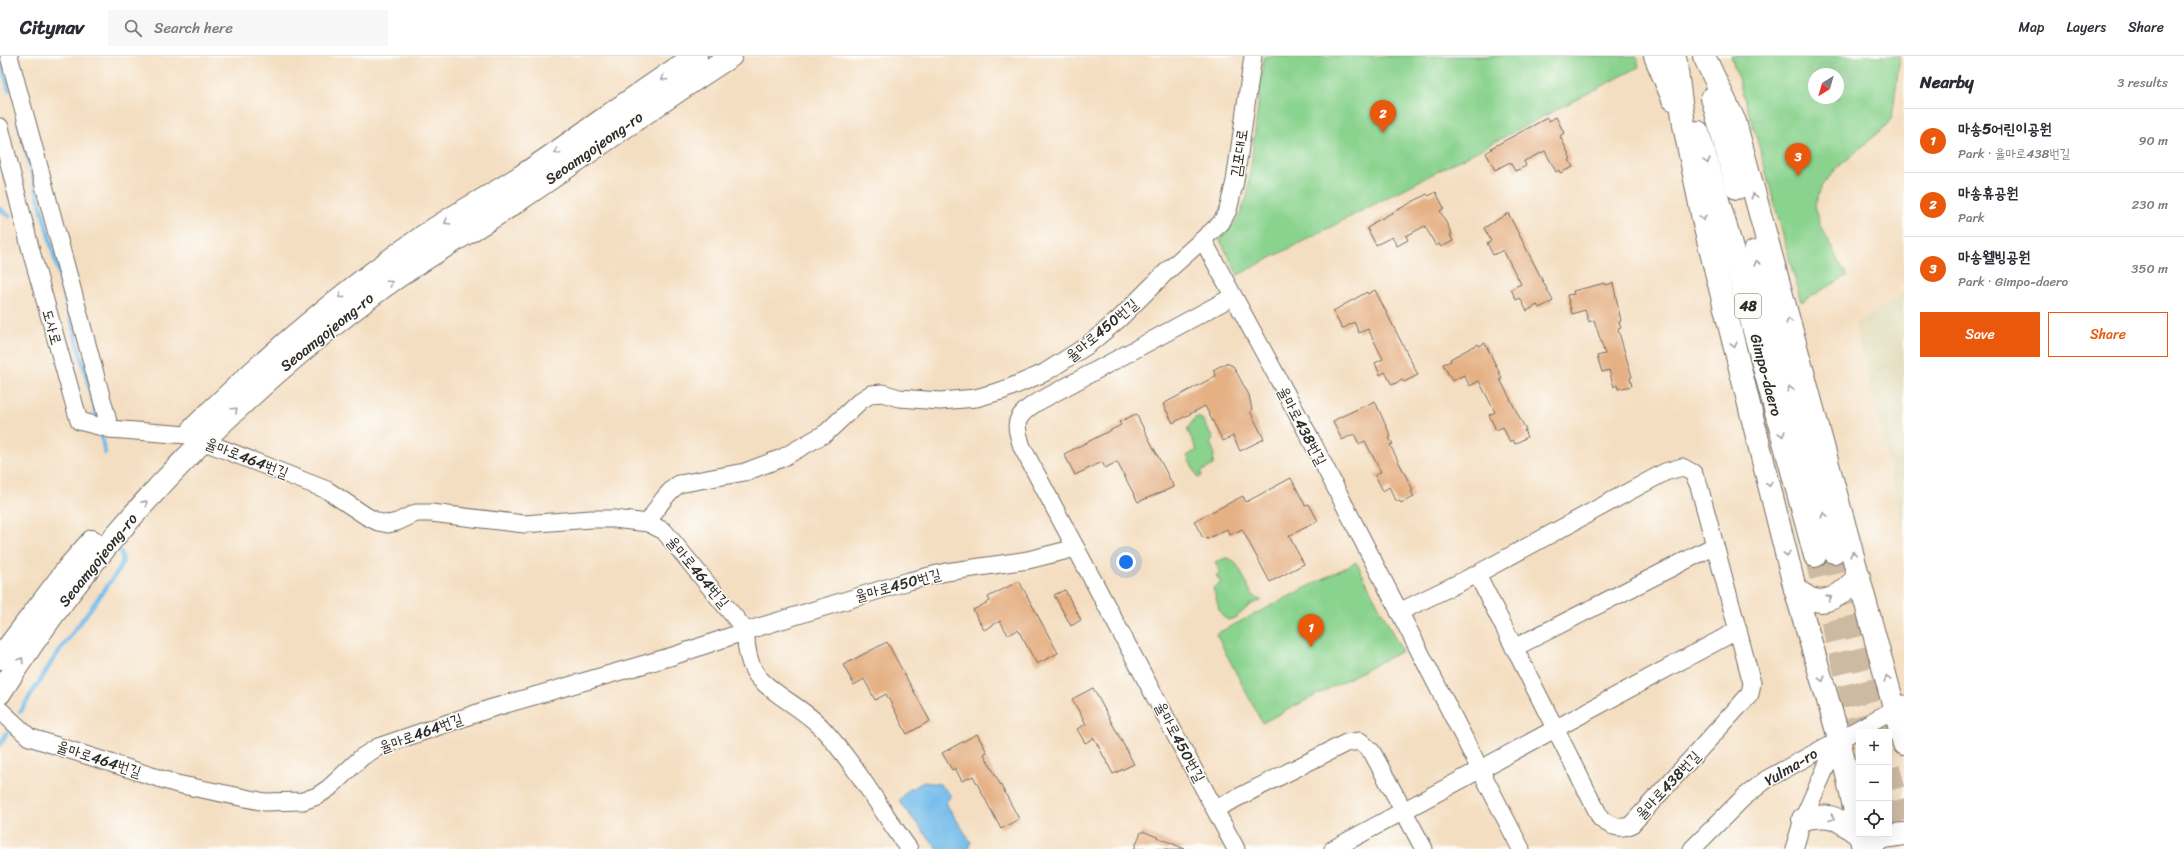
<!DOCTYPE html>
<meta charset="utf-8">
<style>
body{margin:0;font-family:Sriracha,"Poor Story",sans-serif;background:#f7f7f7;color:#2b2b33}
.controls{position:absolute;right:12px;bottom:12px;display:grid;overflow:hidden;border-radius:0px;box-shadow:0 4px 16px #0002}
.controls button{width:36px;height:36px;display:grid;place-items:center;padding:0;border:0;border-bottom:1px solid #e1e1e2;background:#fff;color:#2b2b33;font:20px sans-serif}
.compass{position:absolute;left:1808px;top:12px;width:36px;height:36px;border-radius:50%;background:#fff;box-shadow:0 4px 16px #0002;rotate:217deg}
.you{position:absolute;left:1126px;top:506px;width:14px;height:14px;margin:-10px;border:3px solid #fff;border-radius:50%;background:#1a73e8;box-shadow:0 0 0 6px #1a73e833}
.badge{display:grid;place-items:center;width:26px;height:26px;border-radius:50%;background:#ea580c;color:#fff;font-size:13px;font-weight:700}
.pin{position:absolute;translate:-50% -33px;filter:drop-shadow(0 1px 2px #0008)}
.pin::after{content:'';position:absolute;top:21px;width:14px;height:12px;background:inherit;clip-path:polygon(0 0,100% 0,50% 100%)}
.list{margin:0;padding:0;list-style:none}
h2{display:flex;justify-content:space-between;align-items:center;height:52px;margin:0;padding:0 16px;font-size:17px}
h2 small{font-size:13px;font-weight:400;color:#7c7c81}
.list li{display:grid;grid-template-columns:26px 1fr auto;gap:12px;align-items:center;box-sizing:border-box;height:64px;padding:0 16px;border-top:1px solid #e1e1e2}
.list b{display:block;font-size:15px;white-space:nowrap}
.list p{margin:0;font-size:13px;white-space:nowrap;color:#7c7c81}
.list em{font-size:13px;font-style:normal;color:#7c7c81}
.actions{display:flex;gap:8px;padding:12px 16px}
.actions a{flex:1;padding:9px 0;border:1px solid #ea580c;border-radius:0px;text-align:center;font-size:14px;color:#ea580c}
.actions .main{background:#ea580c;color:#fff}
.icon{flex:none;width:22px;height:22px;fill:none;stroke:currentColor;stroke-width:2;stroke-linecap:round;stroke-linejoin:round}
.map{position:relative;flex:none;width:1904px;height:793px;overflow:hidden}
header{display:flex;align-items:center;gap:24px;box-sizing:border-box;height:56px;padding:0 20px;background:#fff;border-bottom:1px solid #e1e1e2}
header strong{font-size:19px}
nav{display:flex;gap:22px;margin-inline-start:auto;font-size:14px}
.search{width:280px;height:36px;background:#f7f7f7;display:flex;align-items:center;gap:10px;box-sizing:border-box;padding:0 14px;border-radius:0px;color:#7c7c81;font-size:15px}
main{display:flex}
aside{flex:1;background:#fff}
.map>svg:first-child{display:block}
.built{fill:#e1dcba}
.green{fill:#8ad38e;stroke:#5a7f5c;fill-rule:evenodd}
.water{fill:#73bceb;stroke:#4f748b}
.lines{fill:none;stroke-linecap:round;stroke-linejoin:round}
.stream{stroke:#73bceb;stroke-width:4.5}
.building{fill:#e5b084}
.major-tunnel{stroke:#ccbaa3;stroke-width:22;stroke-dasharray:22 11;stroke-linecap:butt}
.minor-casing{stroke:#716a60;stroke-width:19}
.major-casing{stroke:#716a60;stroke-width:24}
.minor{stroke:#fff;stroke-width:17}
.major{stroke:#fff;stroke-width:22}
.oneway{stroke:#a0a0a0}
.labels{text-anchor:middle;dominant-baseline:central;stroke-width:3;stroke-linejoin:round;paint-order:stroke}
.shield{fill:#fdfcf7;stroke:#6a6a68;stroke-width:1}
.shield-label{font-size:14px;font-weight:bold;fill:#2b2b2b}
.street-label{font-size:15px;fill:#2b2b2b;stroke:#fdfcf7}
</style>
<header>
<strong>Citynav</strong>
<div class="search"><svg class="icon" aria-label="search" viewBox="0 0 24 24"><circle cx="10" cy="10" r="6"/><path d="M15 15l6 6"/></svg>Search here</div>
<nav><a>Map</a><a>Layers</a><a>Share</a></nav>
</header>
<main>
<div class="map">
<svg width="1904" height="793" viewBox="0 0 1904 793">
<rect width="100%" height="100%" fill="#fdfcf7"/>
<filter id="ink" filterUnits="userSpaceOnUse"><feTurbulence type="fractalNoise" baseFrequency=".025" numOctaves="2"/><feDisplacementMap in="SourceGraphic" scale="8" xChannelSelector="R" yChannelSelector="G"/><feConvolveMatrix kernelMatrix="1 2 1 2 8 2 1 2 1" color-interpolation-filters="sRGB"/></filter>
<filter id="wash" filterUnits="userSpaceOnUse"><feTurbulence type="fractalNoise" baseFrequency=".012" numOctaves="4" result="noise"/><feDisplacementMap in="SourceGraphic" scale="16" xChannelSelector="R" yChannelSelector="G"/><feGaussianBlur stdDeviation="0.9" result="paint"/><feColorMatrix in="noise" values="0 0 0 0 0 0 0 0 0 0 0 0 0 0 0 0 0 1.4 0 .05"/><feComposite in="paint" operator="in"/></filter>
<g filter="url(#wash)">
<rect width="100%" height="100%" fill="#f4dec1"/>
<path class="built" d="M1904,237V474L1855,268Z"/>
<g class="green">
<path d="M1264,0H1636L1639,11L1238,219L1220,184L1239,161L1247,141Z"/>
<path d="M1731,0H1900L1892,62L1883,73L1837,112L1822,129L1815,149L1820,169L1847,220L1801,246L1757,83ZM1814,18H1838V42H1814Z"/>
<path d="M1196,361L1202,363L1213,383L1210,386L1214,396L1213,409L1201,416L1202,420L1198,422L1187,400L1197,394L1187,373Z"/>
<path d="M1225,502C1239,501 1244,527 1252,537C1254,541 1258,543 1262,545C1245,546 1243,562 1228,564C1218,561 1217,541 1213,532L1221,527L1216,519L1221,517L1215,507Z"/>
<path d="M1356,506L1402,595L1262,667L1216,578Z"/>
</g>
<path class="water" d="M924,726L940,728L952,740L945,746L971,786L968,793H937L899,745L908,734Z"/>
<g class="lines">
<g class="stream">
<path d="M0,2L9,34"/>
<path d="M19,68L98,364"/>
<path d="M0,153L9,160"/>
<path d="M101,378L105,397"/>
<path d="M20,656L55,601L118,515L123,505L121,496"/>
<path d="M0,689L7,677"/>
</g>
</g>
<g id="blocks">
<g class="building">
<path d="M1556,61L1564,77L1560,80L1571,103L1569,104L1573,111L1560,117L1559,114L1556,116L1545,95L1524,105L1526,110L1515,115L1510,106L1495,114L1486,97L1492,93L1491,92L1547,62L1549,65Z"/>
<path d="M1436,136L1444,152L1440,155L1452,178L1450,179L1453,185L1441,191L1439,188L1436,190L1425,170L1406,180L1408,184L1397,190L1392,181L1376,189L1367,172L1374,168L1373,167L1427,138L1429,140Z"/>
<path d="M1508,157L1553,245L1539,252L1537,249L1527,255L1520,242L1516,244L1511,233L1521,228L1503,194L1493,199L1487,187L1491,185L1484,172Z"/>
<path d="M1605,227V229L1613,227L1621,265L1619,266L1621,272L1618,273L1632,321L1630,322L1632,330L1618,333L1617,329L1614,331L1609,314L1602,316L1597,300L1605,298L1594,264L1589,266L1585,254L1572,258L1567,239L1574,238L1573,235Z"/>
<path d="M1375,234L1418,319L1404,326L1402,324L1392,329L1385,316L1380,319L1375,307L1383,303L1368,273L1359,277L1354,266L1342,273L1333,255L1367,236L1368,238Z"/>
<path d="M1485,287L1502,322L1500,323L1526,374H1524L1527,381L1515,388L1513,384L1510,386L1503,371L1496,374L1489,359L1495,356L1479,325L1470,330L1464,319L1452,325L1443,308L1451,305L1450,303L1478,288L1479,290Z"/>
<path d="M1226,307L1233,310L1249,339L1252,354L1250,355L1264,383L1240,395L1233,380L1223,385L1205,350L1173,367L1163,348L1216,320L1213,314Z"/>
<path d="M1375,345L1391,381L1389,382L1393,388L1390,389L1413,434L1411,435L1414,441L1401,447L1400,445L1397,446L1389,431L1383,435L1375,419L1381,416L1365,385L1359,388L1354,378L1342,384L1333,366L1338,362Z"/>
<path d="M1136,358L1174,431L1138,446L1117,406L1105,412L1102,406L1075,419L1064,398L1121,369L1119,366Z"/>
<path d="M1291,422L1305,449L1309,448L1318,465L1289,480L1304,508L1270,526L1242,473L1230,479L1227,473L1207,483L1205,481L1203,482L1194,465L1243,440L1246,446Z"/>
<path d="M1019,525L1058,597L1037,608L1018,574L1008,579L1000,565L984,574L973,554L990,545L988,541Z"/>
<path d="M1065,534L1081,564L1071,570L1054,539Z"/>
<path d="M887,586L930,665L907,678L886,638L875,644L864,623L854,629L843,609Z"/>
<path d="M1093,632L1134,708L1113,718L1094,682L1085,687L1077,673L1086,668L1072,643Z"/>
<path d="M977,678L987,696L984,698L1019,763L1001,773L973,720L962,725L955,712L952,714L942,697Z"/>
<path d="M1141,776H1145L1185,793H1134Z"/>
</g>
</g>
</g>
<g filter="url(#ink)">
<use href="#blocks" fill-opacity="0" stroke="#716a60" stroke-width="1"/>
<g class="lines">
<g class="major-tunnel">
<path d="M1834,496L1880,676"/>
<path d="M1815,500L1860,676"/>
<path d="M1889,712L1904,770"/>
</g>
<g class="minor-casing">
<g id="minor">
<path d="M9,0L110,373"/>
<path d="M0,71L31,195L79,365L110,373L187,379L327,434L366,460L378,466L388,468L397,466L416,457H431L524,468L591,463H614L648,467L664,475L746,575C745,589 749,612 760,623C777,641 803,652 822,672C856,709 880,753 909,793"/>
<path d="M1203,184L1307,376L1521,793"/>
<path d="M1232,241L1034,348C1013,363 1015,368 1022,391L1236,793"/>
<path d="M648,467C657,452 665,438 679,428L745,416L782,402L826,377L860,345L871,338L882,337L899,342L940,345L976,342L1004,334L1044,317L1088,289L1119,263L1164,218L1221,167L1228,154L1235,125L1253,0"/>
<path d="M1399,556L1477,518L1665,416L1682,411L1693,417L1699,430L1752,627L1750,638L1631,769C1621,774 1610,770 1601,763L1477,518"/>
<path d="M1514,592L1714,490"/>
<path d="M0,654L29,681L177,728L265,746L303,745L317,740L329,732L362,701L378,691L489,653L673,600L746,575L909,525L946,516L1028,504L1076,492"/>
<path d="M1215,753L1346,687L1360,685L1372,696L1424,793"/>
<path d="M1333,793L1738,574"/>
<path d="M1692,793L1743,742L1767,723L1904,648"/>
<path d="M1794,793L1803,763L1839,682"/>
</g>
</g>
<g class="major-casing">
<g id="major">
<path d="M1655,0L1673,43"/>
<path d="M1675,0L1684,69L1704,168L1795,533L1839,682L1863,793"/>
<path d="M1704,0L1735,66L1904,688"/>
<path d="M1712,42L1737,132"/>
<path d="M1698,76L1726,171L1815,500"/>
<path d="M1754,196L1834,496"/>
<path d="M194,372C264,303 337,240 418,184C450,161 486,143 520,121C579,82 636,38 696,0"/>
<path d="M1795,533C1800,536 1806,541 1811,543C1830,551 1848,532 1859,520"/>
<path d="M0,602L70,510L92,485"/>
<path d="M0,637C98,481 229,347 375,237C421,202 472,176 519,144C590,96 659,46 731,0"/>
<path d="M1803,763C1832,757 1835,761 1858,778"/>
<path d="M1864,793L1883,781L1904,778"/>
</g>
</g>
<use href="#minor" class="minor"/>
<use href="#major" class="major"/>
</g>
<defs><path id="oneway-chevron" d="M-2-3.5L2.5 0L-2 3.5" fill="none" stroke-width="1.6" stroke-linecap="round" stroke-linejoin="round"/></defs>
<g class="oneway">
<use href="#oneway-chevron" transform="translate(664 22) rotate(145)"/>
<use href="#oneway-chevron" transform="translate(557 96) rotate(145)"/>
<use href="#oneway-chevron" transform="translate(1707 105) rotate(74)"/>
<use href="#oneway-chevron" transform="translate(1754 140) rotate(-105)"/>
<use href="#oneway-chevron" transform="translate(1703 162) rotate(78)"/>
<use href="#oneway-chevron" transform="translate(447 166) rotate(149)"/>
<use href="#oneway-chevron" transform="translate(1757 207) rotate(-105)"/>
<use href="#oneway-chevron" transform="translate(390 227) rotate(-35)"/>
<use href="#oneway-chevron" transform="translate(341 240) rotate(141)"/>
<use href="#oneway-chevron" transform="translate(1789 265) rotate(-105)"/>
<use href="#oneway-chevron" transform="translate(1734 289) rotate(76)"/>
<use href="#oneway-chevron" transform="translate(1790 333) rotate(-105)"/>
<use href="#oneway-chevron" transform="translate(235 354) rotate(-43)"/>
<use href="#oneway-chevron" transform="translate(1782 378) rotate(75)"/>
<use href="#oneway-chevron" transform="translate(1769 428) rotate(76)"/>
<use href="#oneway-chevron" transform="translate(145 447) rotate(-48)"/>
<use href="#oneway-chevron" transform="translate(1824 459) rotate(-105)"/>
<use href="#oneway-chevron" transform="translate(1787 498) rotate(76)"/>
<use href="#oneway-chevron" transform="translate(1853 498) rotate(-105)"/>
<use href="#oneway-chevron" transform="translate(1829 542) rotate(-22)"/>
<use href="#oneway-chevron" transform="translate(21 604) rotate(-56)"/>
<use href="#oneway-chevron" transform="translate(1822 623) rotate(74)"/>
<use href="#oneway-chevron" transform="translate(1887 623) rotate(-105)"/>
<use href="#oneway-chevron" transform="translate(1832 762) rotate(20)"/>
</g>
</g>
<g class="labels">
<rect class="shield" x="1735" y="238" width="26" height="24" rx="3"/>
<g class="shield-label">
<text x="1748" y="250">48</text>
</g>
<g class="street-label">
<text transform="translate(594 92) rotate(-35)">Seoamgojeong-ro</text>
<text transform="translate(1239 97) rotate(-82)">김포대로</text>
<text transform="translate(52 271) rotate(74)">도사로</text>
<text transform="translate(1102 274) rotate(-40)">율마로450번길</text>
<text transform="translate(327 276) rotate(-39)">Seoamgojeong-ro</text>
<text transform="translate(1766 319) rotate(75)">Gimpo-daero</text>
<text transform="translate(1302 370) rotate(62)">율마로438번길</text>
<text transform="translate(247 402) rotate(21)">율마로464번길</text>
<text transform="translate(98 504) rotate(-51)">Seoamgojeong-ro</text>
<text transform="translate(698 516) rotate(50)">율마로464번길</text>
<text transform="translate(898 529) rotate(-15)">율마로450번길</text>
<text transform="translate(421 677) rotate(-20)">율마로464번길</text>
<text transform="translate(1180 686) rotate(62)">율마로450번길</text>
<text transform="translate(99 703) rotate(18)">율마로464번길</text>
<text transform="translate(1791 711) rotate(-31)">Yulma-ro</text>
<text transform="translate(1668 729) rotate(-47)">율마로438번길</text>
</g>
</g>
</svg>
<div class="controls">
<button>+</button>
<button>−</button>
<button><svg class="icon" aria-label="locate" viewBox="0 0 24 24"><circle cx="12" cy="12" r="6"/><path d="M12 2v4M12 18v4M2 12h4M18 12h4"/></svg></button>
</div>
<svg class="compass" viewBox="-18 -18 36 36"><path d="M0-13l5 13h-10z" fill="#e53935"/><path d="M0 13l5-13h-10z" fill="#7c7c81"/></svg>
<div class="you"></div>
<div class="pin badge" style="left:1311px;top:591px">1</div>
<div class="pin badge" style="left:1383px;top:77px">2</div>
<div class="pin badge" style="left:1798px;top:120px">3</div>
</div>
<aside>
<h2>Nearby<small>3 results</small></h2>
<ul class="list">
<li><span class="badge">1</span><div><b>마송5어린이공원</b><p>Park · 율마로438번길</p></div><em>90 m</em></li>
<li><span class="badge">2</span><div><b>마송휴공원</b><p>Park</p></div><em>230 m</em></li>
<li><span class="badge">3</span><div><b>마송웰빙공원</b><p>Park · Gimpo-daero</p></div><em>350 m</em></li>
</ul>
<div class="actions"><a class="main">Save</a><a>Share</a></div>
</aside>
</main>
